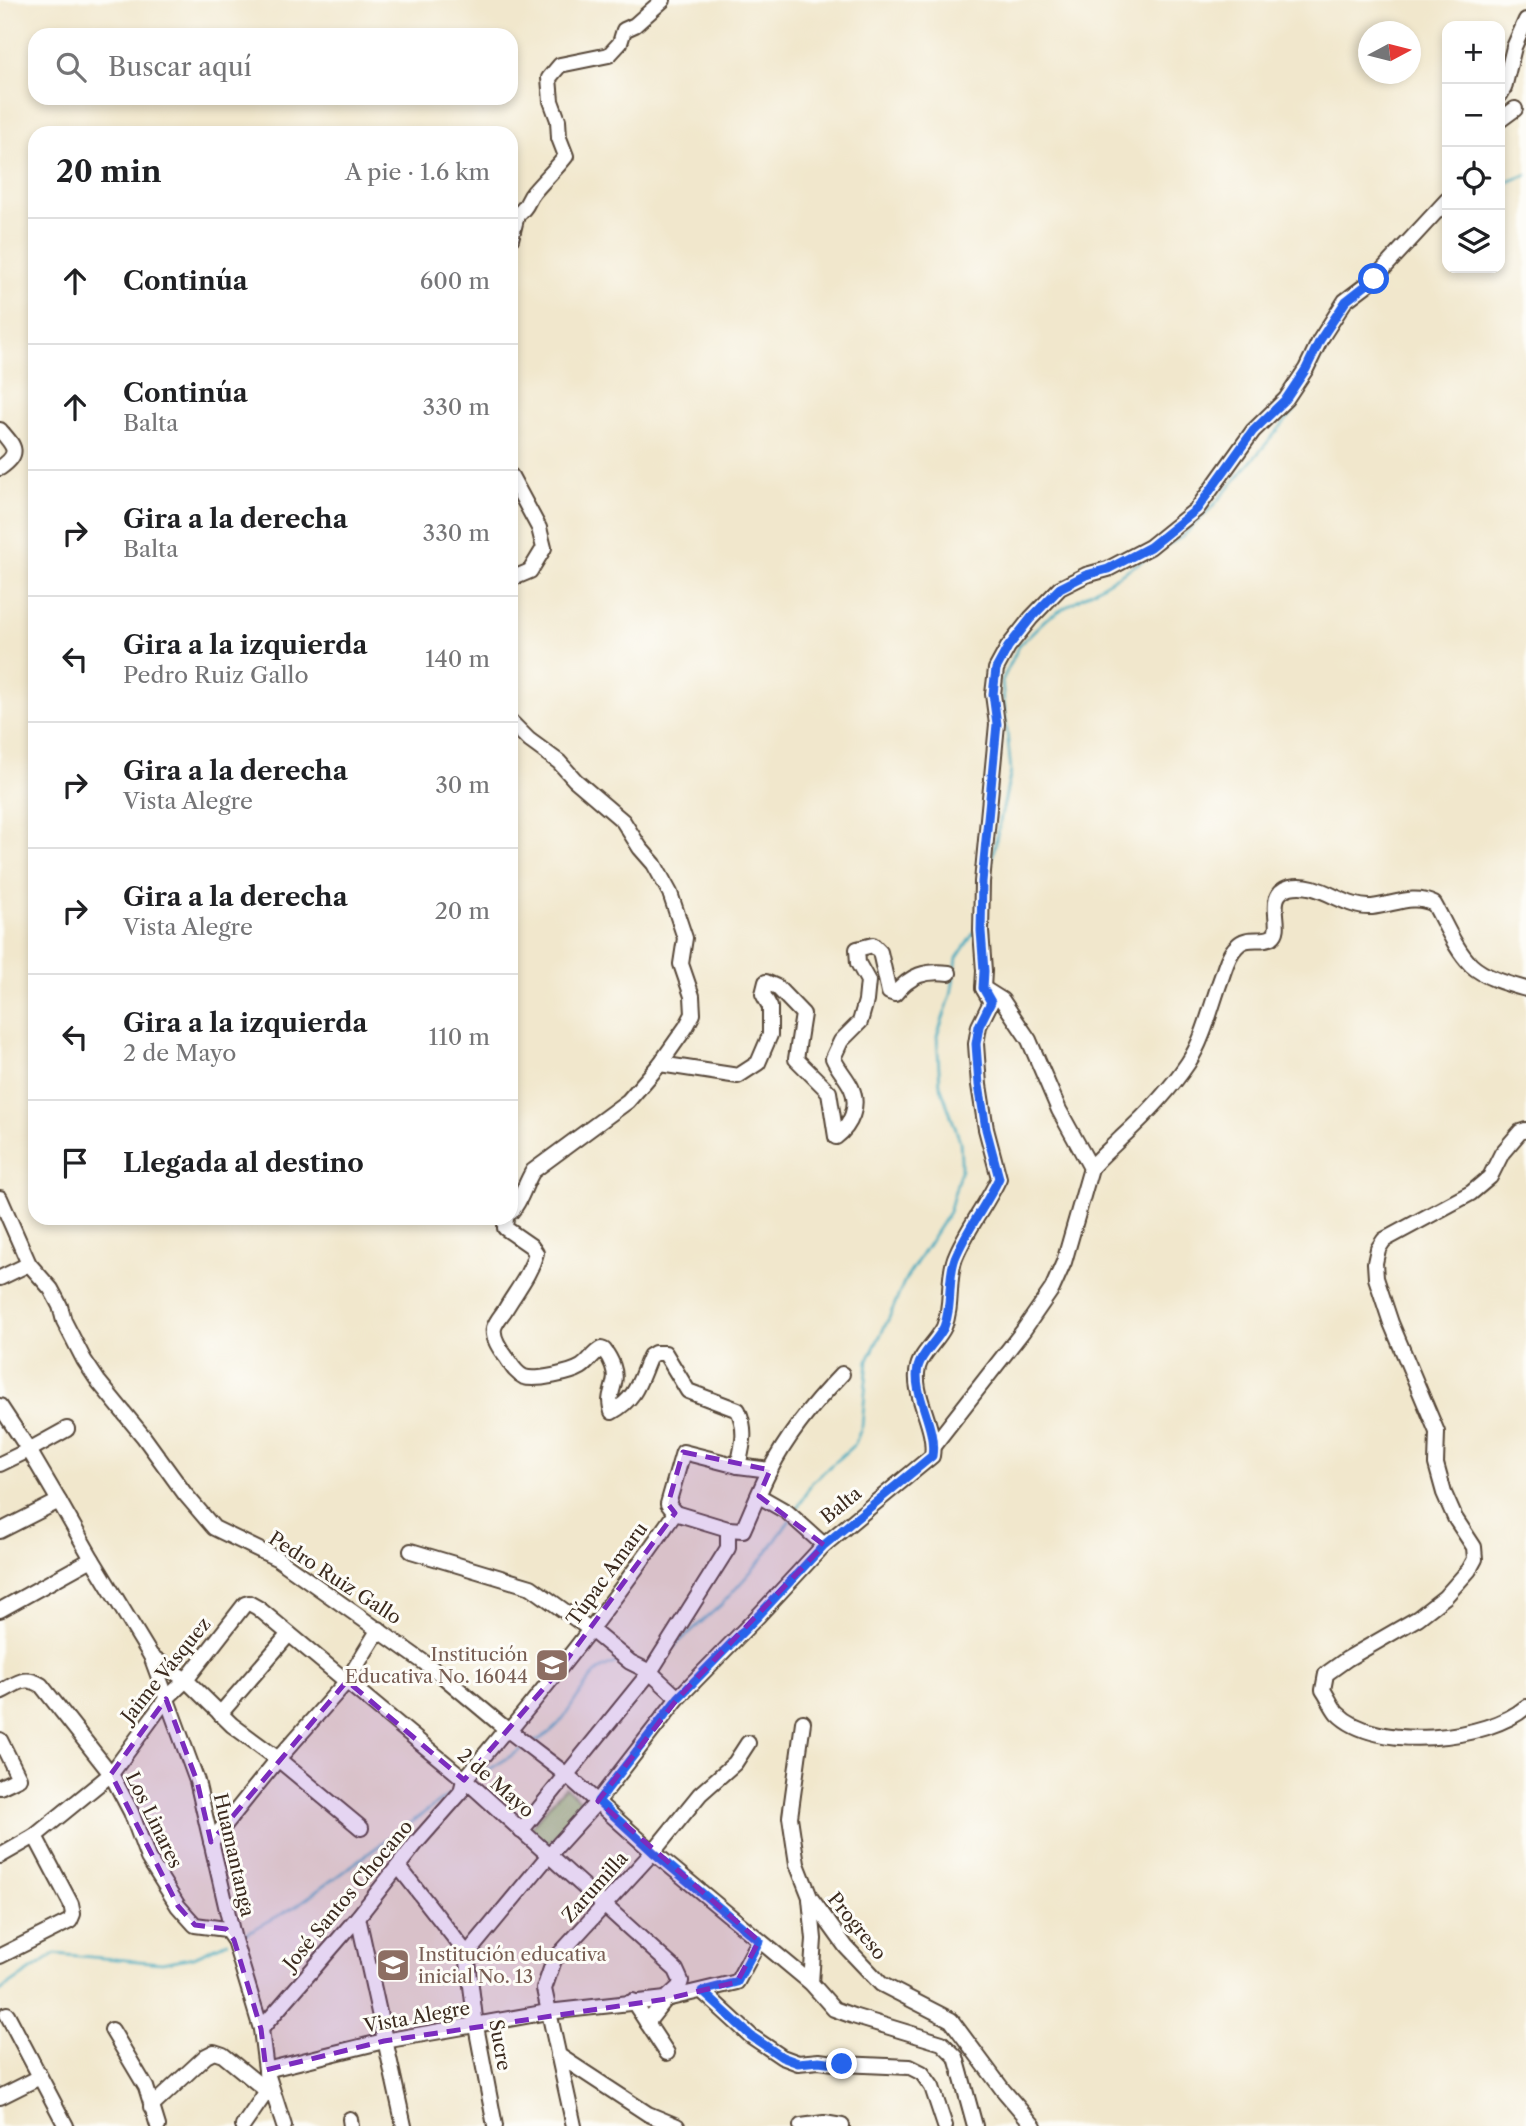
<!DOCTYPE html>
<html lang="es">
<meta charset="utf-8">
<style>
body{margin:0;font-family:"Libre Caslon Text",serif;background:#f2f2f2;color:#202124}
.controls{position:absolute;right:21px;top:21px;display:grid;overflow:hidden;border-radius:14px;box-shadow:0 4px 10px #0003}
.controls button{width:63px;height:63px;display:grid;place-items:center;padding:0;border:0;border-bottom:2px solid #e0e0e0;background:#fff;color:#202124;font:35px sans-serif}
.compass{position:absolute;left:1358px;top:21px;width:63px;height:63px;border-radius:50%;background:#fff;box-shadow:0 4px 10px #0003;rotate:83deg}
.stop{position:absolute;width:21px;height:21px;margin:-16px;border:5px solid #2563eb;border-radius:50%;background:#fff}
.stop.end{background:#2563eb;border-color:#fff;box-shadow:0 2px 7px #0008}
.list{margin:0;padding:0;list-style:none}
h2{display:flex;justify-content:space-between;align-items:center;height:91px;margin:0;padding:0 28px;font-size:30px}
h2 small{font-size:23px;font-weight:400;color:#757577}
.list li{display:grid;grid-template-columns:46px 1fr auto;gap:21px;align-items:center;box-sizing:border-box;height:126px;padding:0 28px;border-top:2px solid #e0e0e0}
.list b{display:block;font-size:26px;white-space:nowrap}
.list p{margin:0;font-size:23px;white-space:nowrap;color:#757577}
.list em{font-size:23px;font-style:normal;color:#757577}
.icon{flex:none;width:38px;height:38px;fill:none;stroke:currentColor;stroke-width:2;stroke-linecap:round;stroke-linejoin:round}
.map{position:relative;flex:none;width:1526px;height:2126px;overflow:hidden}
.search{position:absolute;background:#fff;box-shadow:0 4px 10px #0003;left:28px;top:28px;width:490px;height:77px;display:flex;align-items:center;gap:18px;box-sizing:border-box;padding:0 24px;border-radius:21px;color:#757577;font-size:26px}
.panel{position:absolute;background:#fff;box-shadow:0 4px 10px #0003;left:28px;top:126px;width:490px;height:1099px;border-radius:21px}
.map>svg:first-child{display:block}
.green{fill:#aad17c;stroke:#727e4d;stroke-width:2}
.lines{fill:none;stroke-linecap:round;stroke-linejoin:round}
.stream{stroke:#3ea9be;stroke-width:2.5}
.minor-casing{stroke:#564638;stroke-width:18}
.minor{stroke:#fff;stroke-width:14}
.route{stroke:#2563eb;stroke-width:9}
.marked{fill:#7b2cbf;fill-opacity:0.2;stroke:#7b2cbf;stroke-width:5;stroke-dasharray:14 9;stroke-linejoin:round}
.labels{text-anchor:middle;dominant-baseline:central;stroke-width:6;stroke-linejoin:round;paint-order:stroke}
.street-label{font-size:19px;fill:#3b2a1e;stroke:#fdfcf7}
.education-label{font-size:19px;fill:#785e54;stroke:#fdfcf7;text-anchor:end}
</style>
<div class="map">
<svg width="1526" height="2126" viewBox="0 0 1526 2126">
<rect width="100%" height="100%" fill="#fdfcf7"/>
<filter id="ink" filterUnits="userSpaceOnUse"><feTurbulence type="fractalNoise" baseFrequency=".0143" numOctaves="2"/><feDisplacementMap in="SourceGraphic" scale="14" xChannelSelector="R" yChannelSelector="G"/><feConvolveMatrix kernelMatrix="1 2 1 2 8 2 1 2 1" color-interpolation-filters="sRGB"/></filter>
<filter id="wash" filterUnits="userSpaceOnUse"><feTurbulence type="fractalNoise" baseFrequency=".00686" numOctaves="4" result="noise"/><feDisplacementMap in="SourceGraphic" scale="28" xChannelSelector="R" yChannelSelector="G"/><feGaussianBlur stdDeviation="1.57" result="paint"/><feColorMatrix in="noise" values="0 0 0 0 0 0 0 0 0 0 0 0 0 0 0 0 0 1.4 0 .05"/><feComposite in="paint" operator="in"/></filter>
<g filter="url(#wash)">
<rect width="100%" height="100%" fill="#f1e7cc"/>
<path class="green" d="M565,1787L584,1803L548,1845L529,1829Z"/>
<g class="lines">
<g class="stream">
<path d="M1500,185L1526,175"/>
<path d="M1427,232L1447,212"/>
<path d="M1345,313L1363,296"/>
<path d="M991,863L1011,771L1002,681L1020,644L1046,619L1182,537L1213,506L1295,410L1336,327"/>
<path d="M955,971L957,958L975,931"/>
<path d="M796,1511L812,1482L855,1444L862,1426L868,1360L889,1318L904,1282L949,1212L961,1169V1159L960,1141L940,1085L937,1036L951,995L954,977"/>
<path d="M672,1648L722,1604L763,1558L790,1520"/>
<path d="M534,1742C568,1726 572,1697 596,1673C602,1667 613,1665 620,1660"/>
<path d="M474,1779L522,1749"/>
<path d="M240,1937L296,1906L454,1791"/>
<path d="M0,1991L55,1954L162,1963L194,1957L227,1942"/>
</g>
</g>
</g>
<g filter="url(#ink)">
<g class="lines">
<g class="minor-casing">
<g id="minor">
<path d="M1500,95L1504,88L1514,47L1526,20"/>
<path d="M1500,120L1515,109"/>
<path d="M511,239L517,215C530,205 526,201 534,192C544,180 556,169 566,156L559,138L558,120L551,101L549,78L560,65L609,55L620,43L624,30L635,25L663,0"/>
<path d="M0,430C15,447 21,453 0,468"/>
<path d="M511,476L539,528L544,548L530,571L511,579"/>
<path d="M511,722L529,740L559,762L575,780L623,821L640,848L654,864L670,893L685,938L681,964L692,996L693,1014L686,1027L660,1064L628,1101L533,1171C524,1185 522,1200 511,1212"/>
<path d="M983,988L984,971L981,931L982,882L997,724L993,694L996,669L1008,647L1031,618L1060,588L1086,575L1108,569L1150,547L1197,509L1253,431L1286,399L1306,369L1320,340L1345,301L1374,279L1447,200"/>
<path d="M660,1064L738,1076L758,1063L770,1035V1007L763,994L766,982L777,987L803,1014L796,1059L829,1092L836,1137C851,1126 860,1105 851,1087C846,1077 838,1069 833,1058L841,1041L860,1022L866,1001L868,981L858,963L857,949L873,945L880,952L889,992L895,994C910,975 926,970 949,973"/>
<path d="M1526,1130L1520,1132L1502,1153L1490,1177L1471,1193L1384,1240L1378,1249L1375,1263L1376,1278L1391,1323L1437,1432L1436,1464L1444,1493L1455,1518L1474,1547L1475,1559L1469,1570L1445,1597L1418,1618L1347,1659L1326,1674L1323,1690C1328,1697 1332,1707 1337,1713C1376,1753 1488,1740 1526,1707"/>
<path d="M0,1198L29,1264L51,1289L60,1306L64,1321L84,1360L98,1381L143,1436L185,1494L214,1528L278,1559L439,1673L500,1724L568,1776L653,1852L811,1983L834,2009L853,2016L942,2043L956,2057L975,2126"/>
<path d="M506,1218L505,1228L531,1246L536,1253C530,1275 516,1291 505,1310C501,1316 496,1321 494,1328C492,1338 500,1349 506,1357C511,1364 515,1373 524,1377C536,1381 571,1373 581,1367C589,1362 593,1353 601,1349L604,1350C611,1359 617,1372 614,1383C611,1397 608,1397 612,1412C637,1398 639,1381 650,1356L655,1353H665L688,1391L738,1410C747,1430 743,1445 738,1466"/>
<path d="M0,1278L29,1264"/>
<path d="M0,1406L29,1450L67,1429"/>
<path d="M934,1445L1023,1331L1052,1289L1064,1262L1091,1168"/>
<path d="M0,1464L29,1450L59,1501"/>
<path d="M759,1496L787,1512L824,1545"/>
<path d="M675,1513L668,1504L683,1452L738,1466L770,1470"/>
<path d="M675,1513L728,1529"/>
<path d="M0,1531L59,1501L92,1559"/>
<path d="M411,1551L531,1587L591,1630L630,1662L650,1672L678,1698"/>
<path d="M0,1610L92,1559L151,1656L197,1781L234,1940L261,2029L266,2070L284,2126"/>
<path d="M151,1656L186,1680L232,1725L278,1759L361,1828"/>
<path d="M0,1692C17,1684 23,1675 41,1685L111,1774L131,1812L148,1858L178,1906L195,1925L226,1929L233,1939"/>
<path d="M220,1714L289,1634"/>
<path d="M803,1722L790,1817L797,1864L810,1897L846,1947L881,1984L951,2020L1003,2090L1034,2126"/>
<path d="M0,1740L19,1778L0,1787"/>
<path d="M521,1831L650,1672L728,1548V1529L743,1530C752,1510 760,1489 770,1470C788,1434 814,1403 842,1374"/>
<path d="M211,1842L278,1759L347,1681L379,1629"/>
<path d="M0,1856L35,1836L111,1774L166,1699L186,1680L245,1604L249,1603L258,1608L469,1783L676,1970L681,1981L679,1987L666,1999L647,2023"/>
<path d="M399,1867L467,1954L476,2026L495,2126"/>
<path d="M810,1899L814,1939L811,1983"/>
<path d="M358,1917L404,2126"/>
<path d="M467,1954L549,1855L598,1801L678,1698L759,1615L824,1545L932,1456C937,1426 911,1395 918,1367C921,1354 938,1340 944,1327C953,1305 947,1280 955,1258C966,1230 986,1206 999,1178L986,1129L979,1085L976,1044L979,1026L991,1002L983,988L1002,1000L1029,1040L1059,1110L1091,1168C1100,1157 1111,1148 1121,1138C1145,1116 1170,1090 1188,1063C1204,1039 1211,1006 1221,979C1225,968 1228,954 1237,946C1246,935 1261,943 1272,937C1286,928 1262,895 1290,887C1319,880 1344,909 1372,907C1393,905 1413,893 1434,904C1445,923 1455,949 1471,965C1485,978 1508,984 1526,989"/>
<path d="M0,1956L70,1921L73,1914L71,1904L35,1836"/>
<path d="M702,1991L751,2036L782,2057L798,2063L819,2061L842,2064L910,2067L922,2073L932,2087L945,2126"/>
<path d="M633,2001L667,2053"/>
<path d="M7,2014L66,2126"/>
<path d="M261,2029L358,1917L417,1842L461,1792L464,1780L502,1734L509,1731C568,1660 623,1589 675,1513"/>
<path d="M112,2030L146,2087L158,2126"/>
<path d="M558,2055L648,2114L677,2126"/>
<path d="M0,2097L40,2077"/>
<path d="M151,2107L206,2056L214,2052L223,2055L267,2091"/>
<path d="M350,2119L351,2126"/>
<path d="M243,2126L267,2091L266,2070L384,2041L548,2012L666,1999L737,1982L759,1941"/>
<path d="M574,2126L544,1989L554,1960L653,1852L700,1794L735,1763L748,1743"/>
<path d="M801,2126L824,2123L842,2126"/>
</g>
</g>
<use href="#minor" class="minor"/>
</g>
</g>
<g class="lines" filter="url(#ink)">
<path class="route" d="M842,2064L819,2061L798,2063L782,2057L751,2036L702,1991L737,1982L759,1941L653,1852L598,1801L678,1698L759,1615L824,1545L932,1456C937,1426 912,1395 918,1367C921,1354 938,1340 944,1327C953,1305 947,1280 955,1258C966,1230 986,1206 999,1178L986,1129L979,1085L976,1044L979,1026L991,1002L983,988L984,971L981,931L982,882L997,724L993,694L996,669L1008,647L1031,618L1060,588L1086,575L1108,569L1150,547L1197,509L1253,431L1286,399L1306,369L1320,340L1346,301L1374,279"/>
</g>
<path class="marked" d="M683,1452L770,1470L759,1496L824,1545L678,1698L598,1801L759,1941L737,1982L666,1999L384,2041L266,2070L261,2029L234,1940L226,1929L195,1925L178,1906L111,1774L166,1699L197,1781L211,1842L347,1681L464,1780L557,1673L675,1513L668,1504Z"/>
<defs>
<g id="school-square" transform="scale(1.75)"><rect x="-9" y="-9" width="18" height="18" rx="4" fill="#8d6e63" stroke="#fdfcf7"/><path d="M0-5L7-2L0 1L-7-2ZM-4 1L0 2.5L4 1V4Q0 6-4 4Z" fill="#fff"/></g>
</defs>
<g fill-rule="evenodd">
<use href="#school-square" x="552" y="1665"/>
<use href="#school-square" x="393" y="1965"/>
</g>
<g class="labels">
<g class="street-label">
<text transform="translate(841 1505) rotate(-39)">Balta</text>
<text transform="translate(607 1574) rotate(-54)">Túpac Amaru</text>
<text transform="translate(335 1578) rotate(33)">Pedro Ruiz Gallo</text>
<text transform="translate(166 1670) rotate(-51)">Jaime Vásquez</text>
<text transform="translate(496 1783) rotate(41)">2 de Mayo</text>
<text transform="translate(154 1820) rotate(64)">Los Linares</text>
<text transform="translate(234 1855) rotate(77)">Huamantanga</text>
<text transform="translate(595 1887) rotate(-48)">Zarumilla</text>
<text transform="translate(348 1895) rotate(-50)">José Santos Chocano</text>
<text transform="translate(857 1926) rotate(51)">Progreso</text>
<text transform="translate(417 2017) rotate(-10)">Vista Alegre</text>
<text transform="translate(500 2045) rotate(80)">Sucre</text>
</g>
<g class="education-label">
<text x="528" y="1654">Institución<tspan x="528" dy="22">Educativa No. 16044</tspan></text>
<text x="418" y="1954" text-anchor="start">Institución educativa<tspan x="418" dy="22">inicial No. 13</tspan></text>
</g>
</g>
</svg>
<div class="controls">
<button>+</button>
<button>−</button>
<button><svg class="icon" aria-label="locate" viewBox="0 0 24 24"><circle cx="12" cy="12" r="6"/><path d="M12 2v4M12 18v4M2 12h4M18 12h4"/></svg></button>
<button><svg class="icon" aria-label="layers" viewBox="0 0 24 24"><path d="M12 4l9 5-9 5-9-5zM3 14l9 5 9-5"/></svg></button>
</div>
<svg class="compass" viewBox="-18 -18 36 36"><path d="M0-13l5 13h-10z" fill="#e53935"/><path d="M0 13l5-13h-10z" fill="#757577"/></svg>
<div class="stop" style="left:1374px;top:279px"></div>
<div class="stop end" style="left:842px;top:2064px"></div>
<div class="search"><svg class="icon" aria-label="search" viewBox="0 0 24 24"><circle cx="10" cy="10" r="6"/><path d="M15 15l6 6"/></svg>Buscar aquí</div>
<section class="panel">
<h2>20 min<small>A pie · 1.6 km</small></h2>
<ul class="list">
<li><svg class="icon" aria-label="ahead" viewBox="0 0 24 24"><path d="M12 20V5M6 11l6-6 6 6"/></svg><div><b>Continúa</b></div><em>600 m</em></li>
<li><svg class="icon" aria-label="ahead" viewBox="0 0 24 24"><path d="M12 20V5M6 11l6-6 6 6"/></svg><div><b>Continúa</b><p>Balta</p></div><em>330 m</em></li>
<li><svg class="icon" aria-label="right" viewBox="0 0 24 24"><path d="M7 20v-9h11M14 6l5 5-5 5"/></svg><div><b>Gira a la derecha</b><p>Balta</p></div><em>330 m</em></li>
<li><svg class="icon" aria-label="left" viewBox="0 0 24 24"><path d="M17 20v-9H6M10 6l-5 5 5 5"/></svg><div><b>Gira a la izquierda</b><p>Pedro Ruiz Gallo</p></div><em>140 m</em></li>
<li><svg class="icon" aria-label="right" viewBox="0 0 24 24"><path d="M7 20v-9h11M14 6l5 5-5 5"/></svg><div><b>Gira a la derecha</b><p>Vista Alegre</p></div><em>30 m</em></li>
<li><svg class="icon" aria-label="right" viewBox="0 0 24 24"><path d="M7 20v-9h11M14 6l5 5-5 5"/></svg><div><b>Gira a la derecha</b><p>Vista Alegre</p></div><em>20 m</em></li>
<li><svg class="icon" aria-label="left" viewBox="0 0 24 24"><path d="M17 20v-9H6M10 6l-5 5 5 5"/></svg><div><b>Gira a la izquierda</b><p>2 de Mayo</p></div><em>110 m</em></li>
<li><svg class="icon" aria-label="arrive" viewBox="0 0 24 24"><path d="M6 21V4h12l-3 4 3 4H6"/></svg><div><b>Llegada al destino</b></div></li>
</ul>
</section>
</div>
